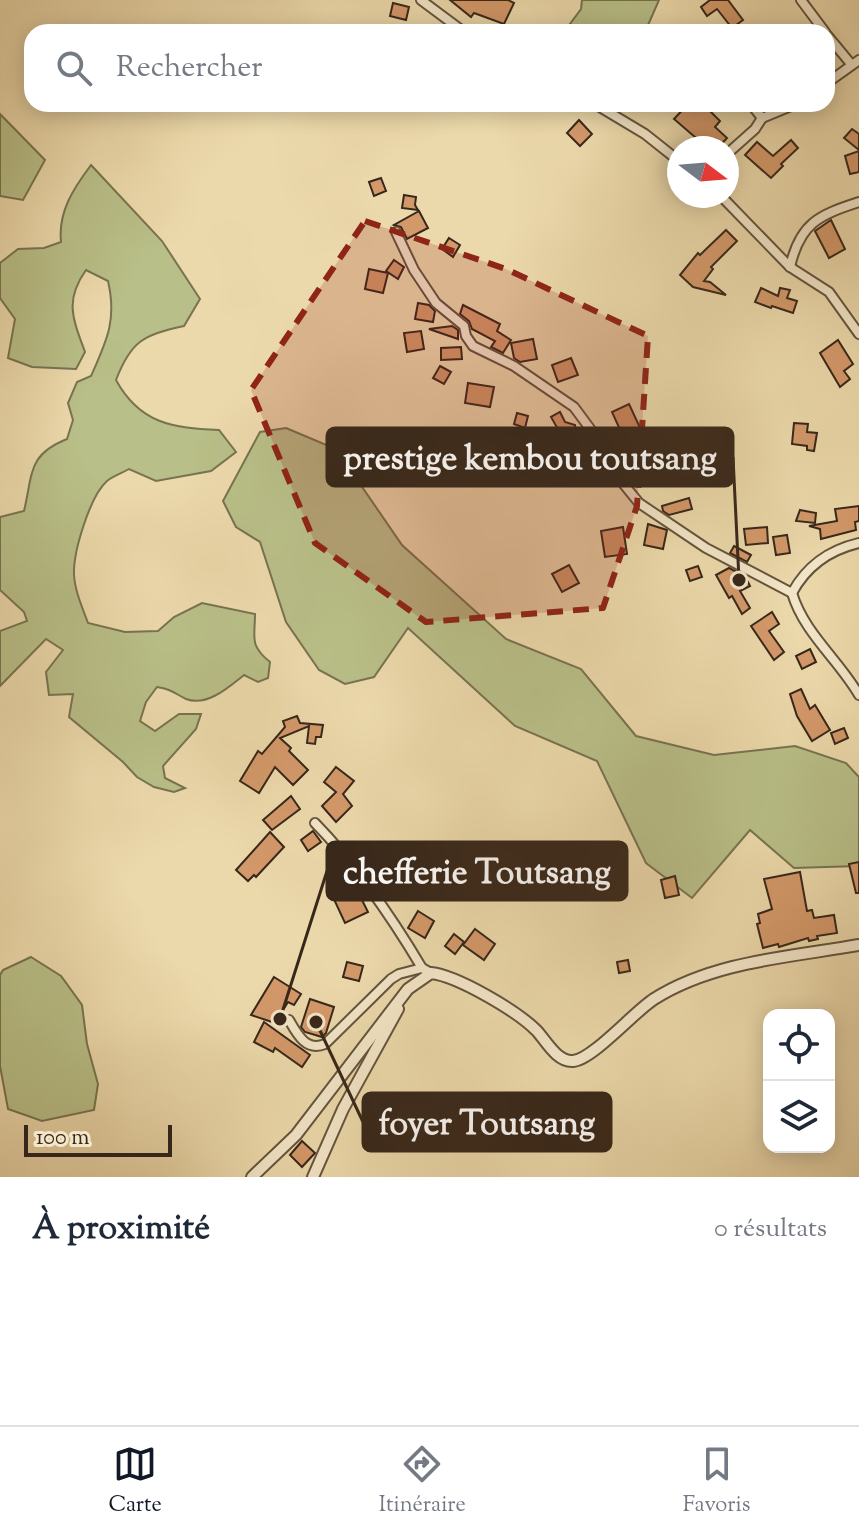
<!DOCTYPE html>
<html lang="fr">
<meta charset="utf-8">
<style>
body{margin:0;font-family:"Sorts Mill Goudy",serif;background:#f6f6f7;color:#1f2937}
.controls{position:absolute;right:24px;bottom:24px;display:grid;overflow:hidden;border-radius:16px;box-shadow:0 4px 20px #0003}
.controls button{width:72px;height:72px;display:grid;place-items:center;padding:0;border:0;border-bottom:2px solid #e0e1e3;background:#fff;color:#1f2937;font:40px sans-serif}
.compass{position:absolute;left:667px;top:136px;width:72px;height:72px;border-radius:50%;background:#fff;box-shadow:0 4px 20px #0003;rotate:106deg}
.scale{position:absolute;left:24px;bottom:20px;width:148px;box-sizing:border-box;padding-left:8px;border:4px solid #37271a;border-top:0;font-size:22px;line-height:28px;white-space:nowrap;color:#37271a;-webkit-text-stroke:6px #f3e6c8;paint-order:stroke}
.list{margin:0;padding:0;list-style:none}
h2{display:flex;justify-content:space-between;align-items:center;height:104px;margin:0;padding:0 32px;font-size:34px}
h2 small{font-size:26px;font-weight:400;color:#747a83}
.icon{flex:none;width:44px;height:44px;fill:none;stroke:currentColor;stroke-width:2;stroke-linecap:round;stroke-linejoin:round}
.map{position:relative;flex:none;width:859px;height:1177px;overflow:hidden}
.search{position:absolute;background:#fff;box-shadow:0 4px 20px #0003;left:24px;right:24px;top:24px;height:88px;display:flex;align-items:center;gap:20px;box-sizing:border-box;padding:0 28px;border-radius:24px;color:#747a83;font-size:30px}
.sheet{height:248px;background:#fff}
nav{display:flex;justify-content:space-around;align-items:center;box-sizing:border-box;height:112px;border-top:2px solid #e0e1e3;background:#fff;font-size:22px;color:#747a83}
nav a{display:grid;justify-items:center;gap:4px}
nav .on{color:#111827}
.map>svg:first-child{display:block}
.green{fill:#b9bf88;stroke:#787351;stroke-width:2}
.building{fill:#d4996a;stroke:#37271a;stroke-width:2}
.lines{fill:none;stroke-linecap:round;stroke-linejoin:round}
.minor-casing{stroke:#64543e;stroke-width:12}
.tertiary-casing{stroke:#64543e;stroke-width:14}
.minor{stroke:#f3e6c8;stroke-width:8}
.tertiary{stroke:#f3e6c8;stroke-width:10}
.marked{fill:#8f2418;fill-opacity:0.2;stroke:#8f2418;stroke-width:6;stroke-dasharray:16 10;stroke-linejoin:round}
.leader{fill:none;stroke:#37271a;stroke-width:3}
.callout-dot{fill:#37271a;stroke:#f3e6c8;stroke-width:3}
.callout{fill:#37271a;stroke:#37271a;stroke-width:3}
.callout-label{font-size:34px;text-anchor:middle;font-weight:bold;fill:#fff}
</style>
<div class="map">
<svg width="859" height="1177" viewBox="0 0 859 1177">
<rect width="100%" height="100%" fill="#ecd9ab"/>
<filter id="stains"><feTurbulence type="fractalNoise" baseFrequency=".0025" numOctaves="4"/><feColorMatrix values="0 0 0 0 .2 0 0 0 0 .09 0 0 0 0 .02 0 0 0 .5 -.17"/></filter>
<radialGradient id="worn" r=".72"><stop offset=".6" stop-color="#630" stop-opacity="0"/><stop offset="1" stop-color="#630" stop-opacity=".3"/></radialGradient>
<g class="green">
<path d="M582,0H659L645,32H564L581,9Z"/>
<path d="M0,114L45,160L23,200L0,196Z"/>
<path d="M91,165L162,241L200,299L184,326C143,335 131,341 116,380C140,424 173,428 219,430L236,452L211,471L156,481L129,469C122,473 113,476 107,481C90,496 73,552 74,575C75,591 82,607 88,623L125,632L158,631L174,617L202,603L255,614C255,638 249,645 270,662L268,678L258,682L244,675C229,687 207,707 186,699C174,693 171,689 157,687L146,702L140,721L155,731L179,714H201L196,729L163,766L165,778L185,788L174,792L154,787L137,777L123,762L69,717L73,694L49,695L46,672L63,650L46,639L0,686V631L27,621L24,612L0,590V517L24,511C33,474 27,455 67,439L73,420L68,403L77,382L91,376C107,340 117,320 108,281L86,270C64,301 73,319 85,352L76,369L32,367L8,358L15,319L0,298V263L18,249L44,248L61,242C58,212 73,189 91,165Z"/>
<path d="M286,428L336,449L402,545L506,639L581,669L636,736L714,755L795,746L846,763L859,777V866L794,868L750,830L692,898L646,863L597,761L515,726L408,628L374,677L345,684L319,670L286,622L260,542L236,527L223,501L260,432Z"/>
<path d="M31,957L61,976L82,1005L87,1044L98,1084L94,1110L42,1121L8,1109L0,1066V975L3,970Z"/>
</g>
<g class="building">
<path d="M450,0H508L514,3L504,24L474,13L471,17Z"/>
<path d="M710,0H728L743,20L732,28L717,9L707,16L701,7Z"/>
<path d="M393,3L409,7L406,20L390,16Z"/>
<path d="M688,104H703L720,121L715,127L727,138L718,148H709L703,144L674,119Z"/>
<path d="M579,120L592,134L580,146L567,133Z"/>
<path d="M852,129L859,134V150L844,138Z"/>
<path d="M791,140L798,148L781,164L783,166L771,178L745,155L757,142L773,156Z"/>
<path d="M859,151V172L850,174L845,156Z"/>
<path d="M381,178L386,191L374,196L369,182Z"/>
<path d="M404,195L416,197L415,205L418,210L402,208Z"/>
<path d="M419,211L428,228L407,239L401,227L394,225Z"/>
<path d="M831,220L845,249L829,258L815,231Z"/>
<path d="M726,230L737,241L711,267L713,269L704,281L710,282L726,295L693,287L680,275L698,253L700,255Z"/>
<path d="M449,238L460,245L453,257L442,249Z"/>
<path d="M394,260L404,267L398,279L386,271Z"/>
<path d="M369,269L388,273L383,293L365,289Z"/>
<path d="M761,288L778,296L780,288L790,290L787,298L797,301L793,313L772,306L771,308L755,302Z"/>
<path d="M418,303L429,305L435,311L433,322L415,319Z"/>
<path d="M463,305L500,324L497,331L511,340L503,353L491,347L495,341L472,329L469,321L460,314Z"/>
<path d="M452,326L458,330V339L429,329Z"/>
<path d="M421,331L424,349L407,352L404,333Z"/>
<path d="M533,339L537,359L520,362L514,358L511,343Z"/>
<path d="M838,340L853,364L844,371L850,379L840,387L820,353Z"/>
<path d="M461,347L462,359L441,360V348Z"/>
<path d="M571,358L578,375L558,382L552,365Z"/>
<path d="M440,366L451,372L444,384L433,378Z"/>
<path d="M468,383L494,387L490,407L465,403Z"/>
<path d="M629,404L642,432L630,439L631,442L614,451L609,441L622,434L612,412Z"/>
<path d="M560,412L565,422L575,425L577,439L565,440L566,441L560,457L523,446L529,429L564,440L551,417Z"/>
<path d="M517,413L528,416L525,428L514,424Z"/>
<path d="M794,423L808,424L807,432L817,433L814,451L807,450V446L792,444Z"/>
<path d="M689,498L692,509L669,515L663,511L662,506Z"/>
<path d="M859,506V521L855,522L856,530L821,539L820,529L809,526L837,521L835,509Z"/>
<path d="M800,510L816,513L815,523L796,521Z"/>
<path d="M648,524L667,530L663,549L644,545Z"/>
<path d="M623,527L627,554L605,557L601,531Z"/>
<path d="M767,527L768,543L746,545L744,529Z"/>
<path d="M787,535L790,553L776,555L773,537Z"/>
<path d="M734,546L751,555L747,562L730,553Z"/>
<path d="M569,565L579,583L562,592L552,574Z"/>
<path d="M698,566L702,577L690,581L686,570Z"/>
<path d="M729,568L745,576L750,586L740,591L750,608L742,614L732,596L729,598L716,575Z"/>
<path d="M772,612L779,624L769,631L784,652L774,660L751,626Z"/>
<path d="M810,649L816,662L802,669L796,656Z"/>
<path d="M801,689L810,709L815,705L830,730L812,741L797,716L790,694Z"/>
<path d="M297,716L300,723L323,725L321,737H316L315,744L307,743L309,726L280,738L291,748L289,751L308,770L293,785L275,767L259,793L240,781L258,751L262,754L285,727L283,721Z"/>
<path d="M844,728L848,738L835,744L831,733Z"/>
<path d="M336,767L354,781L343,794L352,806L336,822L322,806L336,792L324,782Z"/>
<path d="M291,796L300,809L272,830L263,820Z"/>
<path d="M313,831L321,842L308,851L301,840Z"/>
<path d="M270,832L284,847L256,877L254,875L248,881L236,870Z"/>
<path d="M859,862V893H856L849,864Z"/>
<path d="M800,872L807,911L812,910L814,918L834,915L837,933L817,936L818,939L809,941L808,938L779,947L778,944L763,948L757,924L760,923L758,914L772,909L764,879Z"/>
<path d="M675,876L679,895L665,898L661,880Z"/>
<path d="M354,884L368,912L345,923L332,895Z"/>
<path d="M418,911L434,921L425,938L408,928Z"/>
<path d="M475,929L495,944L484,960L463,945Z"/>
<path d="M454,934L464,942L455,954L445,946Z"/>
<path d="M628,960L630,971L619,973L617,962Z"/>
<path d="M347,962L363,966L359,981L343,977Z"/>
<path d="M274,977L301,994L294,1005L288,1002L275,1023L251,1015Z"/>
<path d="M310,999L334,1007L326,1033L322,1037L305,1032L301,1027Z"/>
<path d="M264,1022L310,1055L302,1067L275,1048L273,1052L254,1042Z"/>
<path d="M302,1141L315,1153L302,1167L290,1155Z"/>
</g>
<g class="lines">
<g class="minor-casing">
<g id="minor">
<path d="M421,0L464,32"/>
<path d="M801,0L825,32"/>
<path d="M827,35L851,64"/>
<path d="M827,83L859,60"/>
<path d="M595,104L645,134L679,161"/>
<path d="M762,118L796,104"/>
<path d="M727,154L755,129L762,118L751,104"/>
<path d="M721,196L790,267L829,292L859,334"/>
<path d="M396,232L414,270L436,303L464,326L466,336L473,346L514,366L574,407L591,430L609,466L639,503L706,548L792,593C806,567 829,550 859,543"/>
<path d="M790,267C800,223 819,215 859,202"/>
<path d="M792,593C804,633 838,659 859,695"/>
<path d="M315,823C357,866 391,916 422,968L431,973"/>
<path d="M289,1020C297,1034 306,1052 325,1044L391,979L399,974L422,968"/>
</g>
</g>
<g class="tertiary-casing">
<g id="tertiary">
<path d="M252,1177L296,1135L408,989L431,973C458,976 517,1011 537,1031C546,1041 557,1062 573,1061C592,1060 635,1011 654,999C714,961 791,957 859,945"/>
<path d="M313,1177L343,1109L398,1009"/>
</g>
</g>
<use href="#minor" class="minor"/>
<use href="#tertiary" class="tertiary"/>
</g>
<path class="marked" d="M365,221L506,269L648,336L637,506L603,608L426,622L315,543L251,390Z"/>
<path class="leader" d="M739 580L733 457M280 1019L327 871M316 1022L363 1122"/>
<g class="callout-dot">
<circle cx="739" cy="580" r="8"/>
<circle cx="280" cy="1019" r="8"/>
<circle cx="316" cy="1022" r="8"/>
</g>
<g class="callout">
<rect x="327" y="428" width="406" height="58" rx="8"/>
<rect x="327" y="842" width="300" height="58" rx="8"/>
<rect x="363" y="1093" width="248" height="58" rx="8"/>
</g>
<g class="callout-label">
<text x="530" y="469">prestige kembou toutsang</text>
<text x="477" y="883">chefferie Toutsang</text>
<text x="487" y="1134">foyer Toutsang</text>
</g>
<rect width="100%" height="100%" filter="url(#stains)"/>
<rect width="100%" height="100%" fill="url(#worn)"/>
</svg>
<div class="controls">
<button><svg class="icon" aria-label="locate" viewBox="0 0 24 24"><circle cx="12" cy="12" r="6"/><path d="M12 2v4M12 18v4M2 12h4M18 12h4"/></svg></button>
<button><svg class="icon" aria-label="layers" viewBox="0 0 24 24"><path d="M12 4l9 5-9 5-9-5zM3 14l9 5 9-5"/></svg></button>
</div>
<svg class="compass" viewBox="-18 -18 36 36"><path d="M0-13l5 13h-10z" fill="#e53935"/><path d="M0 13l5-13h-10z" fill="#747a83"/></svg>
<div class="scale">100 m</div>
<div class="search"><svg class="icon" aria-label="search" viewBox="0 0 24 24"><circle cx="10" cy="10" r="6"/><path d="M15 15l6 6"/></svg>Rechercher</div>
</div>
<section class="sheet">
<h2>À proximité<small>0 résultats</small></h2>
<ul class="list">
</ul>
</section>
<nav>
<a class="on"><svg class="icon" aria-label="map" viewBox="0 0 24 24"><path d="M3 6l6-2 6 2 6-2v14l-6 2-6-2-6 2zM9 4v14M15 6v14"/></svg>Carte</a>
<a><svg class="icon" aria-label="directions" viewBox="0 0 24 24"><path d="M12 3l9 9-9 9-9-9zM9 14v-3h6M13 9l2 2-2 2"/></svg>Itinéraire</a>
<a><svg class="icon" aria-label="saved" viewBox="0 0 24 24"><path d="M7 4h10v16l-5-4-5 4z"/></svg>Favoris</a>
</nav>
